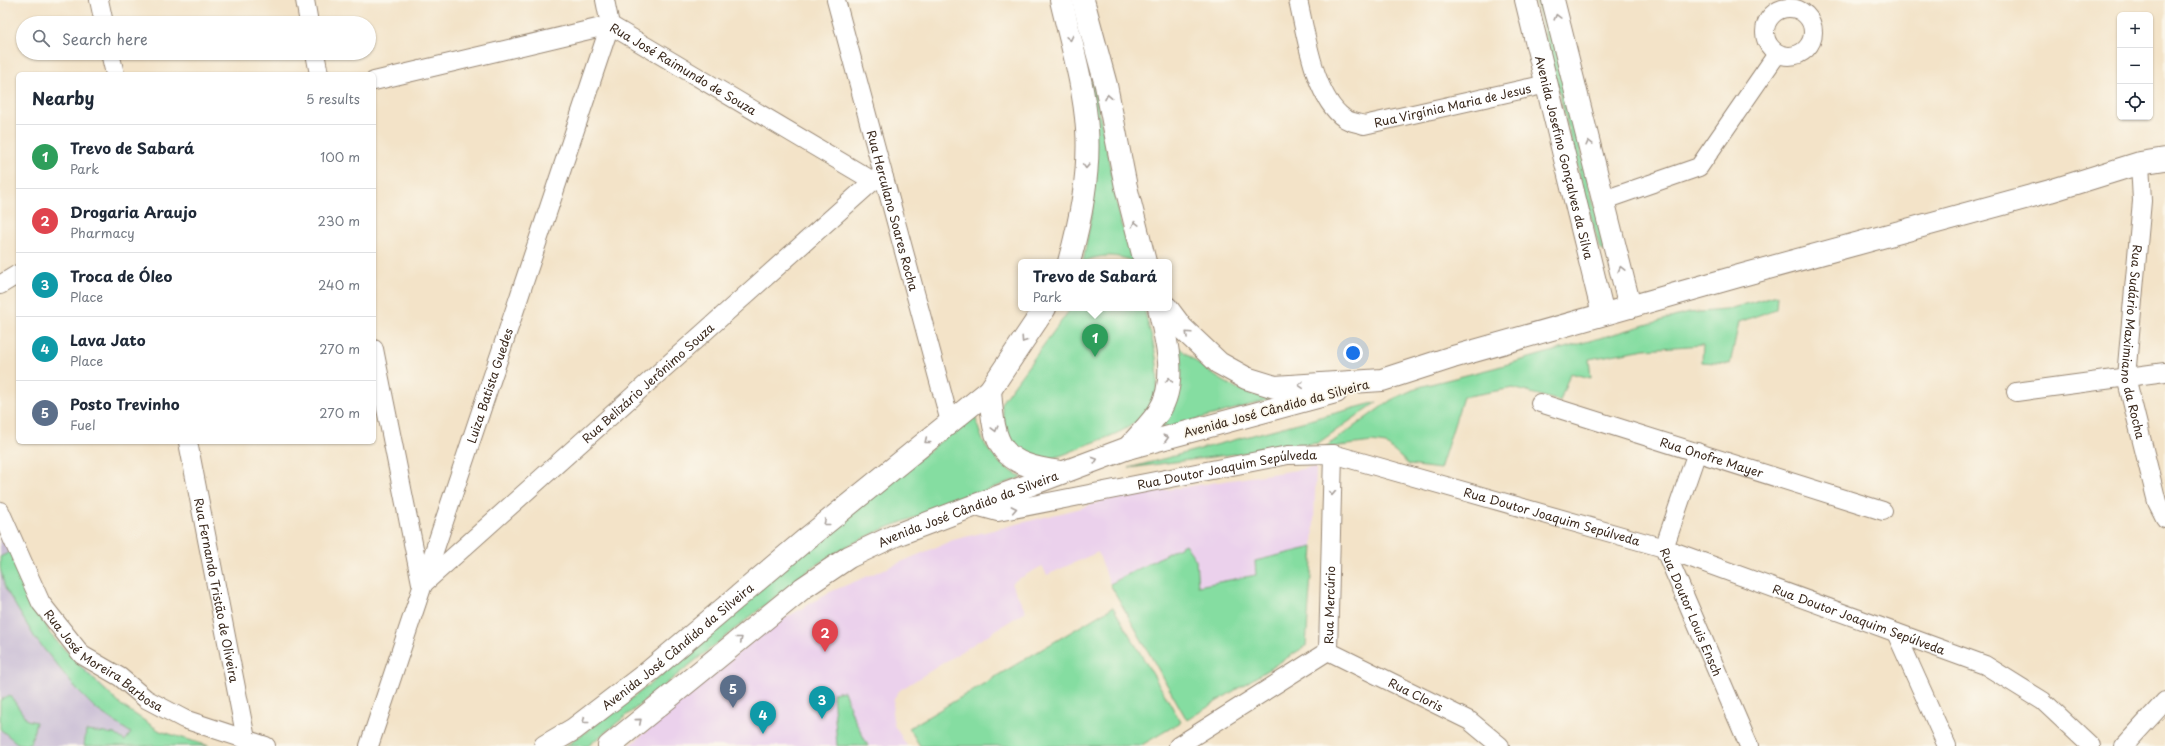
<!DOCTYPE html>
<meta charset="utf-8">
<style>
body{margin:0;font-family:"Playpen Sans",sans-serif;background:#f6f6f7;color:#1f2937}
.controls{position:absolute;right:12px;top:12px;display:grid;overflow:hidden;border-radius:6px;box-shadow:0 1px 3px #0004}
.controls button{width:36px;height:36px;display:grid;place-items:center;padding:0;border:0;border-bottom:1px solid #e0e1e3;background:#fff;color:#1f2937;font:20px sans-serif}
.you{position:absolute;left:1353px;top:353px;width:14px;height:14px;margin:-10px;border:3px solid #fff;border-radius:50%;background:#1a73e8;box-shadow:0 0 0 6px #1a73e833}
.badge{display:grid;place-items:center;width:26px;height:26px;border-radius:50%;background:#d93025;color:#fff;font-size:13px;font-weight:700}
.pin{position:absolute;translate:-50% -33px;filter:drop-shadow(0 1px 2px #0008)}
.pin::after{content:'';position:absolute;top:21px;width:14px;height:12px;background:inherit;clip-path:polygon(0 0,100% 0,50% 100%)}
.popup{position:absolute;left:1018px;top:259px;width:154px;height:52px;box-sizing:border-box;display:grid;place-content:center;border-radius:6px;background:#fff;filter:drop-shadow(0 1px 3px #0005);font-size:13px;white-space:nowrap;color:#747a83}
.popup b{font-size:15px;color:#1f2937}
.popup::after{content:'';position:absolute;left:50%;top:100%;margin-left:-8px;border:8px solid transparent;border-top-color:#fff}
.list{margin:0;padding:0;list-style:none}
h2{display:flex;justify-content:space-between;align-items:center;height:52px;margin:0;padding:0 16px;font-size:17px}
h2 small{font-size:13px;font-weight:400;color:#747a83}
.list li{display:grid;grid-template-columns:26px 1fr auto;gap:12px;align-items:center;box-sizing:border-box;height:64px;padding:0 16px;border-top:1px solid #e0e1e3}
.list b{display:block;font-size:15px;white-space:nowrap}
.list p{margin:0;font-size:13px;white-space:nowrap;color:#747a83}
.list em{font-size:13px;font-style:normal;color:#747a83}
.icon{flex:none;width:22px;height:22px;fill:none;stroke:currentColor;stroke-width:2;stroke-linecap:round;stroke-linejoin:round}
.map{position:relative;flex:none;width:2165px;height:746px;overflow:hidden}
.search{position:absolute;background:#fff;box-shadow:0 1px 3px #0004;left:16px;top:16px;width:360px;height:44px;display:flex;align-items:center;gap:10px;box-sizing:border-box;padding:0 14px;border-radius:22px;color:#747a83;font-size:15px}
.panel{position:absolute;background:#fff;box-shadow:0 1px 3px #0004;left:16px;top:72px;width:360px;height:372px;border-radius:6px}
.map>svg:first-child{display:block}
.built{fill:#ebd1ec}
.industrial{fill:#cbbfd6}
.green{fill:#85dda1;stroke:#608460}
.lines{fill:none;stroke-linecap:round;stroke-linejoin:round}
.minor-casing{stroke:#978673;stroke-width:20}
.tertiary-casing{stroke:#978673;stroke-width:24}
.secondary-casing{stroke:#978673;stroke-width:24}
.minor{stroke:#fff;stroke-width:18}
.tertiary{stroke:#fff;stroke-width:22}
.secondary{stroke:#fff;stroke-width:22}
.oneway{stroke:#a79f9a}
.labels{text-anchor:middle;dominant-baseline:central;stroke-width:3.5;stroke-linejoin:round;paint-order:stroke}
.street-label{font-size:12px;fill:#3b2a1e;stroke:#fbf7ec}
</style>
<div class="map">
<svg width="2165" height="746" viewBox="0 0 2165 746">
<rect width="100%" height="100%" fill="#fbf7ec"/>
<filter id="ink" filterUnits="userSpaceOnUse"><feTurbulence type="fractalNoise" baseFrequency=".025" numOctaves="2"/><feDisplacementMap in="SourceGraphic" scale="8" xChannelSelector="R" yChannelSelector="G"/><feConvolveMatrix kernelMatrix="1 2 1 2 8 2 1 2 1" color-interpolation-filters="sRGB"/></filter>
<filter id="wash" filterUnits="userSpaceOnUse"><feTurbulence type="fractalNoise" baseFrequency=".012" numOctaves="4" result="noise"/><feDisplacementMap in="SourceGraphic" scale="16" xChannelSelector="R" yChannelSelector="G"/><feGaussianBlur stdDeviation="0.9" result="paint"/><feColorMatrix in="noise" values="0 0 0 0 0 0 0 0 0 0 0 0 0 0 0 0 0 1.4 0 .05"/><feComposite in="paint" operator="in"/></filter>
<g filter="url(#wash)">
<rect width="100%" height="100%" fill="#f3e3c8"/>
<path class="built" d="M1316,467L1313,547L1255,561L1257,575L1198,586L1196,560L1185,544L1110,584L1098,552L1047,575L1042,566L1011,583L1026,611L900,690L894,698L892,712L894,725L907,746H629L768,628L830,592L953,540L1081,508L1107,499Z"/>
<path class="industrial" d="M4,526L50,634L121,705L160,731L209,746H0V527Z"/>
<g class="green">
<path d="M1072,0L1097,100L1121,224L1135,262C1115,254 1102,254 1083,262L1093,206Z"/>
<path d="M1536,0H1544L1605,251L1602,250L1599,245L1584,192Z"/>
<path d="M1777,295L1776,309L1739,322L1730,364L1702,362L1703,345L1645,349L1589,359L1591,378L1570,373L1560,401L1513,388L1463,397L1440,469L1409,465L1386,444L1372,442L1324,448L1391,400L1419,387L1494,368L1688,313L1725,310Z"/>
<path d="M1071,308H1144C1150,334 1162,365 1156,392C1147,426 1113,435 1084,446C1074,450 1061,457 1050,458C1035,459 1022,452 1009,447L1001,403Z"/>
<path d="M1175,344C1205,370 1231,392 1272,399L1161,429L1171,410Z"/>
<path d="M1377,402L1318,443L1129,468Z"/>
<path d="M975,414C981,446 994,463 1022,477L881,530L847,546L814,566L588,746H566L630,700L680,660L806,549Z"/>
<path d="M1185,544L1196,560L1198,586L1256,575L1255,561L1313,547L1306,646L1187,720L1110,584Z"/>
<path d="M14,550L50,634L87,673L121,705L160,731L209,746H84L86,731L115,734L125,741L131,733L96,709L77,690L35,638L5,588L0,568V557Z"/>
<path d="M1113,607L1181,722L1140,746H920L909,728Z"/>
<path d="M844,691L853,716L868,746H837L833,693Z"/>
<path d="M10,695L27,720L36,722L31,742L25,745L17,743L0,729V700Z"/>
</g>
</g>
<g filter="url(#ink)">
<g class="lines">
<g class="minor-casing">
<g id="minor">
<path d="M99,0L104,23"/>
<path d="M305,0L309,23"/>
<path id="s1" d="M836,0L950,422"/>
<path id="s2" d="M1298,0C1306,34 1314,97 1344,118C1349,122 1358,123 1364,125L1547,84"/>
<circle cx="1789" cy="32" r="24"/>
<path d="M110,53L115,74"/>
<path d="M315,53L319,74"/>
<path id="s3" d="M374,81L610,25L873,181L884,178"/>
<path id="s4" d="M2140,163L2142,201L2126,377L2157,502L2165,518"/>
<path d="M1604,200L1699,167L1777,54"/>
<path d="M0,285L18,274"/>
<path d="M374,349L421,583"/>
<path d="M2016,392L2165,372"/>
<path id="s5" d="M1540,403L1883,511"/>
<path id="s6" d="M188,442L246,739"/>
<path id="s7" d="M1697,452L1664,548L1749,746"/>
<path id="s8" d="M976,506L998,512L1288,455L1333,454L1664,548L1985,665L2043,701L2091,746"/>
<path id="s9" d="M0,511L41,603L82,655L120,677L146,699L184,719L266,746"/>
<path id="s10" d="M422,585L873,181"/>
<path d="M1896,633L1947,746"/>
<path id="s11" d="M1328,651L1470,721L1500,746"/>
<path id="s12" d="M1328,651L1333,454"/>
<path id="s13" d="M369,746L610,25L605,0"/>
<path d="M1178,746L1328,651"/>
<path d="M2124,746L2165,701"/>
</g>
</g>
<g class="tertiary-casing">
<g id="tertiary">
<path id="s14" d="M1526,0L1603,314"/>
<path d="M1553,0L1630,307"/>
</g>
</g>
<g class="secondary-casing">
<g id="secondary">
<path d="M1061,0C1071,43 1084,85 1087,129C1090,174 1081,219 1069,262"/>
<path d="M1083,0L1106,85L1126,187L1145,262"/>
<path d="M1167,308L1182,328L1219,363L1246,378L1275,387L1382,380L1453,357L1739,276L2050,191L2140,163L2165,159"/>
<path d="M990,390C994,448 1000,464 1060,472"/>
<path d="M1128,448C1138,437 1149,425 1158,413C1179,382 1166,341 1159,308"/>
<path id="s15" d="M545,746L574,729L651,670L805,540L990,390L1045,308"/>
<path id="s16" d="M609,746L803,588L849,557L896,535L1128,448L1336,392"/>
</g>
</g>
<use href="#minor" class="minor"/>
<use href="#tertiary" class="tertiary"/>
<use href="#secondary" class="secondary"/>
</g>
<defs><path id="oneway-chevron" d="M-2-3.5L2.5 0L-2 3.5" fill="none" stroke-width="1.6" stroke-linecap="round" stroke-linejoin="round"/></defs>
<g class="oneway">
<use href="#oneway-chevron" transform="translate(1557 17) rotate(-105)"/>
<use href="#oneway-chevron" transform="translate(1070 38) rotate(77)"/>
<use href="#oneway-chevron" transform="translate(1108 97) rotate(-101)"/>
<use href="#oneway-chevron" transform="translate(1589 143) rotate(-104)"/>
<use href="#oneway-chevron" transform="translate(1086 166) rotate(92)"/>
<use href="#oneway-chevron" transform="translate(1135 224) rotate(-104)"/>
<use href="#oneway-chevron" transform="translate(1621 269) rotate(-104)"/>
<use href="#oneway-chevron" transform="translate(1188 334) rotate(-137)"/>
<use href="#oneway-chevron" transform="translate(1024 340) rotate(124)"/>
<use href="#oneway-chevron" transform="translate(1169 380) rotate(-89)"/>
<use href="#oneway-chevron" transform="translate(1301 385) rotate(176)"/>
<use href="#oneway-chevron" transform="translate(995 429) rotate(75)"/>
<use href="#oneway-chevron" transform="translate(1166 438) rotate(-15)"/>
<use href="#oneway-chevron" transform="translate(927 441) rotate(141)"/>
<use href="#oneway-chevron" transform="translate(1095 460) rotate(-19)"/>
<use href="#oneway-chevron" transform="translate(1332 493) rotate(92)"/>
<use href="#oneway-chevron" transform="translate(1014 509) rotate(-11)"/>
<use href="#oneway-chevron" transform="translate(826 523) rotate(141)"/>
<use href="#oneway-chevron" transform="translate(740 639) rotate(-39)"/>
<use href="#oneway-chevron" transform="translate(585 721) rotate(142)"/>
<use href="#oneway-chevron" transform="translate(639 721) rotate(-40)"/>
</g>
</g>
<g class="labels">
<g class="street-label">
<text stroke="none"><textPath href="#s3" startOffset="328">Rua José Raimundo de Souza</textPath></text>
<text stroke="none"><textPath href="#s2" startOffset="241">Rua Virgínia Maria de Jesus</textPath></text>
<text stroke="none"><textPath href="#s14" startOffset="162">Avenida Josefino Gonçalves da Silva</textPath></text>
<text stroke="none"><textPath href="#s1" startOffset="218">Rua Herculano Soares Rocha</textPath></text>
<text stroke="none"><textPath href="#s4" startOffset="180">Rua Sudário Maximiano da Rocha</textPath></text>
<text stroke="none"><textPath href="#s10" startOffset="303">Rua Belizário Jerônimo Souza</textPath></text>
<text stroke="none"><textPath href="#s13" startOffset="380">Luiza Batista Guedes</textPath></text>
<text transform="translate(1276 408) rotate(-15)">Avenida José Cândido da Silveira</text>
<text stroke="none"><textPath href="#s5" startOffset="180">Rua Onofre Mayer</textPath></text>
<text stroke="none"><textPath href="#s8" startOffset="256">Rua Doutor Joaquim Sepúlveda</textPath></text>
<text stroke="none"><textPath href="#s16" startOffset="434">Avenida José Cândido da Silveira</textPath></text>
<text stroke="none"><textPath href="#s8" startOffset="591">Rua Doutor Joaquim Sepúlveda</textPath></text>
<text stroke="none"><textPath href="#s6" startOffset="151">Rua Fernando Tristão de Oliveira</textPath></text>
<text stroke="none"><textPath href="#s12" startOffset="46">Rua Mercúrio</textPath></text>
<text stroke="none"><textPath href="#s7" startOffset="171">Rua Doutor Louis Ensch</textPath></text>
<text stroke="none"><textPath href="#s8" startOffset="915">Rua Doutor Joaquim Sepúlveda</textPath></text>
<text stroke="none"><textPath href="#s15" startOffset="166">Avenida José Cândido da Silveira</textPath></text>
<text stroke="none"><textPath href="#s9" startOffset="187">Rua José Moreira Barbosa</textPath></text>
<text stroke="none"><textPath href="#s11" startOffset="98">Rua Cloris</textPath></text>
</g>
</g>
</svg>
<div class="controls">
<button>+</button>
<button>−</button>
<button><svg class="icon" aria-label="locate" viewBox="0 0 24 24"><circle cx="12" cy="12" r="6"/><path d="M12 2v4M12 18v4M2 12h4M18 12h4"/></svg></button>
</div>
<div class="you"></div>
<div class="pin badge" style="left:1095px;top:357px;background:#2e9e5b">1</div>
<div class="popup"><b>Trevo de Sabará</b>Park</div>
<div class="pin badge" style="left:825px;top:652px;background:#e0444e">2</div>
<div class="pin badge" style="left:822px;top:719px;background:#0f9aa8">3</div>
<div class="pin badge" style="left:763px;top:734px;background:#0f9aa8">4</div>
<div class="pin badge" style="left:733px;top:708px;background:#5c6f8a">5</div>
<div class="search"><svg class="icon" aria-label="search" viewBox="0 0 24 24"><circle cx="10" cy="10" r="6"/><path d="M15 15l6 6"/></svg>Search here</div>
<section class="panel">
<h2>Nearby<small>5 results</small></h2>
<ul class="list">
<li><span class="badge" style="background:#2e9e5b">1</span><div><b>Trevo de Sabará</b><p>Park</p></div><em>100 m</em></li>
<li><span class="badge" style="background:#e0444e">2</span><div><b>Drogaria Araujo</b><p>Pharmacy</p></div><em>230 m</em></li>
<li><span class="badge" style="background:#0f9aa8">3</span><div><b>Troca de Óleo</b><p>Place</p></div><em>240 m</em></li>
<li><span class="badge" style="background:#0f9aa8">4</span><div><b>Lava Jato</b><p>Place</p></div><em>270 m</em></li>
<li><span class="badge" style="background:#5c6f8a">5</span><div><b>Posto Trevinho</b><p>Fuel</p></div><em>270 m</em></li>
</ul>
</section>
</div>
